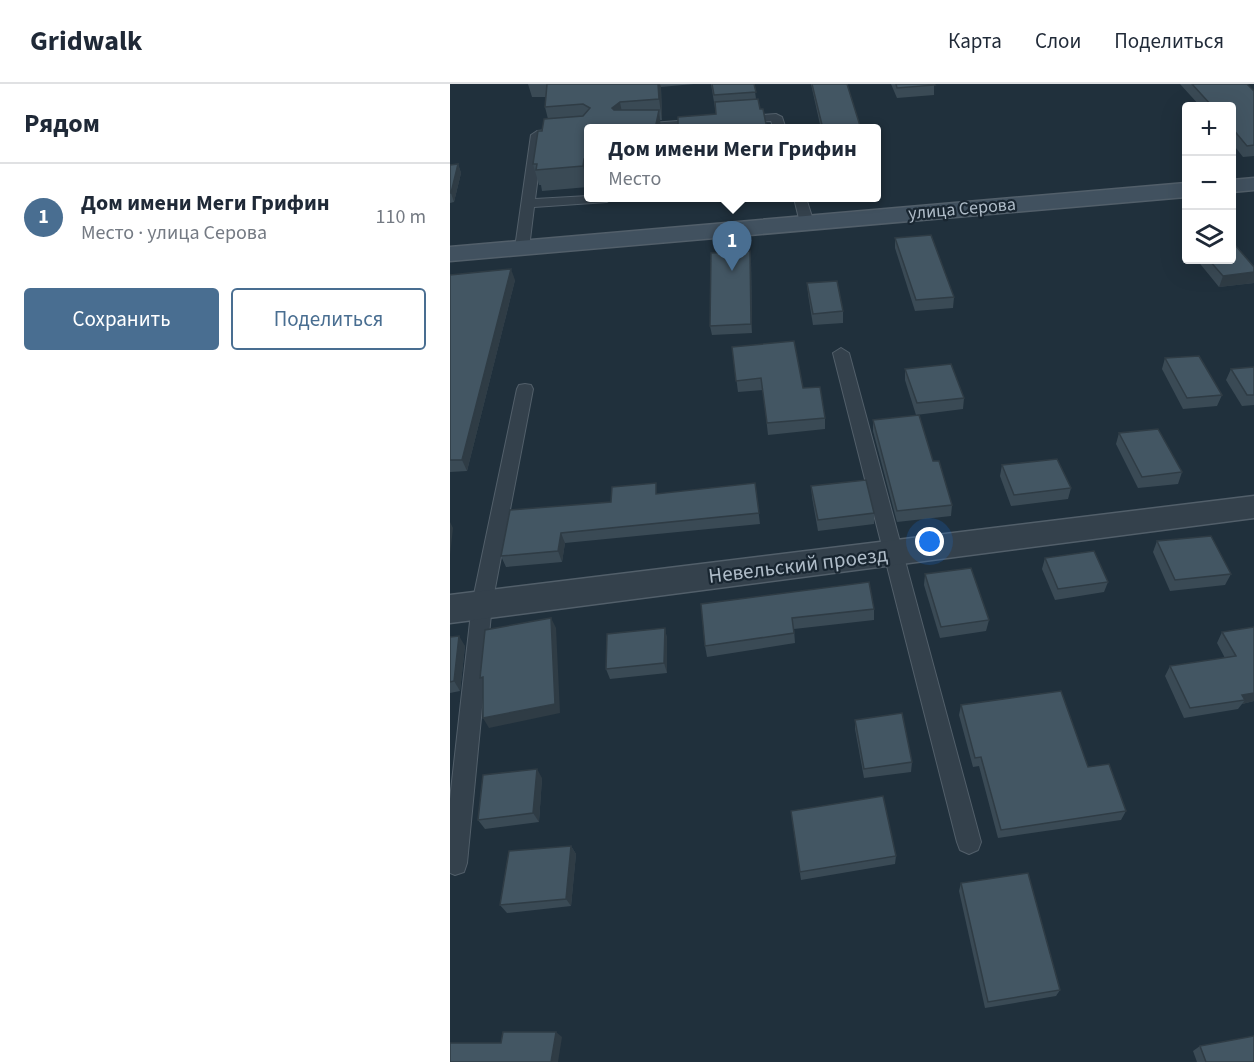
<!DOCTYPE html>
<html lang="ru">
<meta charset="utf-8">
<style>
body{margin:0;font-family:"Source Sans 3",sans-serif;background:#f6f6f7;color:#1f2937}
.controls{position:absolute;right:18px;top:18px;display:grid;overflow:hidden;border-radius:6px;box-shadow:0 6px 24px #0002}
.controls button{width:54px;height:54px;display:grid;place-items:center;padding:0;border:0;border-bottom:2px solid #e0e1e3;background:#fff;color:#1f2937;font:30px sans-serif}
.you{position:absolute;left:480px;top:458px;width:21px;height:21px;margin:-15px;border:4px solid #fff;border-radius:50%;background:#1a73e8;box-shadow:0 0 0 9px #1a73e833}
.badge{display:grid;place-items:center;width:39px;height:39px;border-radius:50%;background:#496e91;color:#fff;font-size:20px;font-weight:700}
.pin{position:absolute;translate:-50% -50px;filter:drop-shadow(0 2px 3px #0008)}
.pin::after{content:'';position:absolute;top:32px;width:21px;height:18px;background:inherit;clip-path:polygon(0 0,100% 0,50% 100%)}
.popup{position:absolute;left:134px;top:40px;width:297px;height:78px;box-sizing:border-box;display:grid;place-content:center;border-radius:6px;background:#fff;filter:drop-shadow(0 2px 4px #0005);font-size:20px;white-space:nowrap;color:#747a83}
.popup b{font-size:22px;color:#1f2937}
.popup::after{content:'';position:absolute;left:50%;top:100%;margin-left:-12px;border:12px solid transparent;border-top-color:#fff}
.list{margin:0;padding:0;list-style:none}
h2{display:flex;justify-content:space-between;align-items:center;height:78px;margin:0;padding:0 24px;font-size:26px}
h2 small{font-size:20px;font-weight:400;color:#747a83}
.list li{display:grid;grid-template-columns:39px 1fr auto;gap:18px;align-items:center;box-sizing:border-box;height:108px;padding:0 24px;border-top:2px solid #e0e1e3}
.list b{display:block;font-size:22px;white-space:nowrap}
.list p{margin:0;font-size:20px;white-space:nowrap;color:#747a83}
.list em{font-size:20px;font-style:normal;color:#747a83}
.actions{display:flex;gap:12px;padding:18px 24px}
.actions a{flex:1;padding:14px 0;border:2px solid #496e91;border-radius:6px;text-align:center;font-size:21px;color:#496e91}
.actions .main{background:#496e91;color:#fff}
.icon{flex:none;width:33px;height:33px;fill:none;stroke:currentColor;stroke-width:2;stroke-linecap:round;stroke-linejoin:round}
.map{position:relative;flex:none;width:804px;height:978px;overflow:hidden}
header{display:flex;align-items:center;gap:36px;box-sizing:border-box;height:84px;padding:0 30px;background:#fff;border-bottom:2px solid #e0e1e3}
header strong{font-size:28px}
nav{display:flex;gap:33px;margin-inline-start:auto;font-size:21px}
main{display:flex}
aside{flex:1;background:#fff}
.map>svg:first-child{display:block}
.lines{fill:none;stroke-linecap:round;stroke-linejoin:round}
.service-casing{stroke:#525f6a;stroke-width:2}
.minor-casing{stroke:#525f6a;stroke-width:3}
.secondary-casing{stroke:#525f6a;stroke-width:3}
.service{fill:#34414c;fill-rule:evenodd}
.minor{fill:#34414c;fill-rule:evenodd}
.secondary{fill:#41515f;fill-rule:evenodd}
.wall{fill:#3a4a55}
.shaded-wall{fill:#2f3c45}
.building{fill:#435663;stroke:#2f3c45;stroke-width:1.5}
.labels{text-anchor:middle;dominant-baseline:central;stroke-width:4.5;stroke-linejoin:round;paint-order:stroke}
.far-street-label{font-size:18px;fill:#afbcc8;stroke:#192631}
.street-label{font-size:21px;fill:#afbcc8;stroke:#192631}
</style>
<header>
<strong>Gridwalk</strong>
<nav><a>Карта</a><a>Слои</a><a>Поделиться</a></nav>
</header>
<main>
<aside>
<h2>Рядом<small></small></h2>
<ul class="list">
<li><span class="badge">1</span><div><b>Дом имени Меги Грифин</b><p>Место · улица Серова</p></div><em>110 m</em></li>
</ul>
<div class="actions"><a class="main">Сохранить</a><a>Поделиться</a></div>
</aside>
<div class="map">
<svg width="804" height="978" viewBox="0 0 804 978">
<rect width="100%" height="100%" fill="#20303c"/>
<g class="lines">
<g class="service-casing">
<g id="service">
<path d="M326,30L332,33L336,45H324L321,37L287,39L281,36L287,33Z"/>
<path d="M255,35L259,36V40L220,45H168L174,41Z"/>
<path d="M138,43L142,45H138V51L93,54L85,115L138,112V114H163L157,118L84,123L79,164L77,167H67L65,164L81,51L87,47Z"/>
<path d="M344,114H356L364,139L362,142L357,143L350,139Z"/>
<path d="M391,264L399,269L531,758L528,766L519,770L510,766L507,758L383,269Z"/>
<path d="M75,300L81,301L83,305L42,520L17,779L14,788L5,791L0,789V715L22,520L67,305L69,301Z"/>
</g>
</g>
<g class="minor-casing">
<path id="minor" d="M804,412V434L0,539V511Z"/>
</g>
<g class="secondary-casing">
<g id="secondary">
<path d="M804,94V106L782,108V96Z"/>
<path d="M736,99V113L0,177V163Z"/>
</g>
</g>
<use href="#service" class="service"/>
<use href="#minor" class="minor"/>
<use href="#secondary" class="secondary"/>
</g>
<g class="wall">
<path d="M78,0H244L211,3L212,36L138,45V103L92,107L91,101H89L83,80L92,47L98,35L95,23L96,13H82Z"/>
<path d="M261,0H304L306,15L266,30Z"/>
<path d="M361,0H397L411,45H371Z"/>
<path d="M441,0H484V11L447,14Z"/>
<path d="M730,0H797L804,7V72L793,73L782,59V22H750Z"/>
<path d="M8,80L11,89L4,118L0,119V81Z"/>
<path d="M445,154L504,213L503,224L465,227L445,164Z"/>
<path d="M301,176L302,249L262,251L260,242Z"/>
<path d="M747,176H782L804,199L769,203Z"/>
<path d="M0,191L65,196L17,387L0,388Z"/>
<path d="M357,199L393,227V239L363,241L358,210Z"/>
<path d="M282,263L353,304L375,334V345L318,351L313,306L288,308Z"/>
<path d="M715,274L772,311L767,322L733,325L712,285Z"/>
<path d="M804,283V321L792,322L776,296L781,285Z"/>
<path d="M455,285L514,314L513,325L466,331L455,296Z"/>
<path d="M423,336L483,377L502,421L501,432L447,438L423,347Z"/>
<path d="M669,349L732,388L728,400L688,404L666,360Z"/>
<path d="M552,381L621,404L618,415L561,422L550,392Z"/>
<path d="M305,399L310,440L115,459L112,478L56,483L51,472L161,418L209,410Z"/>
<path d="M361,402L424,429V440L368,447L362,413Z"/>
<path d="M707,457L781,490L775,501L720,507L703,468Z"/>
<path d="M595,474L658,498L654,508L605,516L592,485Z"/>
<path d="M475,490L539,536L536,547L490,554L474,501Z"/>
<path d="M251,520L424,525V536L344,545L345,559L257,573L255,562Z"/>
<path d="M804,543V617L792,620L788,625L734,634L715,592L720,582L775,574L767,559L772,548Z"/>
<path d="M215,544L217,555V589L160,595L156,585Z"/>
<path d="M0,553L15,562L10,607L0,609Z"/>
<path d="M511,621L676,727L671,736L548,754L529,682L523,683L509,631Z"/>
<path d="M405,636L462,678L461,688L414,694L405,645Z"/>
<path d="M92,694L89,738L35,745L28,736Z"/>
<path d="M341,727L446,772L445,780L351,796Z"/>
<path d="M121,762L126,770L121,822L57,829L50,821Z"/>
<path d="M511,799L610,906L606,912L535,924L509,807Z"/>
<path d="M750,962L804,978H747L743,967Z"/>
</g>
<g class="shaded-wall">
<path d="M208,0H210L211,3L212,36L209,15Z"/>
<path d="M170,18L174,39L162,24Z"/>
<path d="M209,26L211,45H205Z"/>
<path d="M134,75L138,94V101L133,82Z"/>
<path d="M8,80L11,89L4,118L1,109Z"/>
<path d="M300,167L301,176L302,249L301,240Z"/>
<path d="M61,185L65,196L17,387L12,376Z"/>
<path d="M804,188V199L769,203L773,192Z"/>
<path d="M0,438L3,444L0,471Z"/>
<path d="M111,449L115,459L112,478L108,467Z"/>
<path d="M101,534L106,544L110,629L39,644L33,634Z"/>
<path d="M215,544L217,555V589L214,579Z"/>
<path d="M9,552L15,562L10,607L4,597Z"/>
<path d="M804,609V617L792,620L795,616L792,611Z"/>
<path d="M87,685L92,694L89,738L83,729Z"/>
<path d="M121,762L126,770L121,822L116,815Z"/>
<path d="M106,948L112,953L108,978H101Z"/>
</g>
<g class="building">
<path d="M97,0H208L209,15L170,18L162,24L164,26H209L205,45H138V75H134L133,82L86,86L87,80H83L88,47H92L94,35L133,32L140,24L133,20L95,23Z"/>
<path d="M262,0H304L306,8L264,11Z"/>
<path d="M362,0H397L411,45H373Z"/>
<path d="M446,0H484L485,1L447,4Z"/>
<path d="M742,0H797L804,7V61L797,62L782,44V22H762Z"/>
<path d="M308,15L310,25H313L317,45H228V33L266,30L265,18Z"/>
<path d="M8,80L1,109H0V81Z"/>
<path d="M481,151L504,213L466,216L445,154Z"/>
<path d="M782,161H785L804,183V188L773,192L759,176H782Z"/>
<path d="M300,167L301,240L260,242L261,169Z"/>
<path d="M61,185L12,376H0V191Z"/>
<path d="M387,197L393,227L363,230L357,199Z"/>
<path d="M344,257L353,304L370,303L375,334L317,339L311,294L286,297L282,263Z"/>
<path d="M749,272L772,311L737,314L715,274Z"/>
<path d="M501,280L514,314L467,319L455,285Z"/>
<path d="M804,283V311H797L781,285Z"/>
<path d="M469,331L483,377H489L502,421L447,427L423,336Z"/>
<path d="M708,345L732,388L692,393L669,349Z"/>
<path d="M607,375L621,404L564,411L552,381Z"/>
<path d="M416,396L424,429L368,436L361,402Z"/>
<path d="M206,399V410L305,399L309,429L111,449L108,467L51,472L60,426L161,418L162,403Z"/>
<path d="M761,452L781,490L725,496L707,457Z"/>
<path d="M644,467L658,498L608,505L595,474Z"/>
<path d="M521,484L539,536L491,543L475,490Z"/>
<path d="M419,498L424,525L342,534L344,549L255,562L251,520Z"/>
<path d="M101,534L105,620L33,634V593L30,594L35,546Z"/>
<path d="M804,543V609L792,611L795,616L740,624L720,582L786,572L772,548Z"/>
<path d="M215,544L214,579L156,585L157,550Z"/>
<path d="M9,552L4,597L0,598V553Z"/>
<path d="M611,607L638,683L659,680L676,727L551,746L531,673L525,674L511,621Z"/>
<path d="M452,629L462,678L414,685L405,636Z"/>
<path d="M87,685L83,729L28,736L33,691Z"/>
<path d="M433,712L446,772L350,788L341,727Z"/>
<path d="M121,762L116,815L50,821L59,767Z"/>
<path d="M578,789L610,906L538,918L511,799Z"/>
<path d="M53,948H106L101,978H0V959H51Z"/>
<path d="M804,952V978H756L750,962Z"/>
</g>
<g class="labels">
<g class="far-street-label">
<text transform="translate(512 125) rotate(-5)">улица Серова</text>
</g>
<g class="street-label">
<text transform="translate(348 481) rotate(-7)">Невельский проезд</text>
</g>
</g>
</svg>
<div class="controls">
<button>+</button>
<button>−</button>
<button><svg class="icon" aria-label="layers" viewBox="0 0 24 24"><path d="M12 4l9 5-9 5-9-5zM3 14l9 5 9-5"/></svg></button>
</div>
<div class="you"></div>
<div class="pin badge" style="left:282px;top:187px">1</div>
<div class="popup"><b>Дом имени Меги Грифин</b>Место</div>
</div>
</main>
